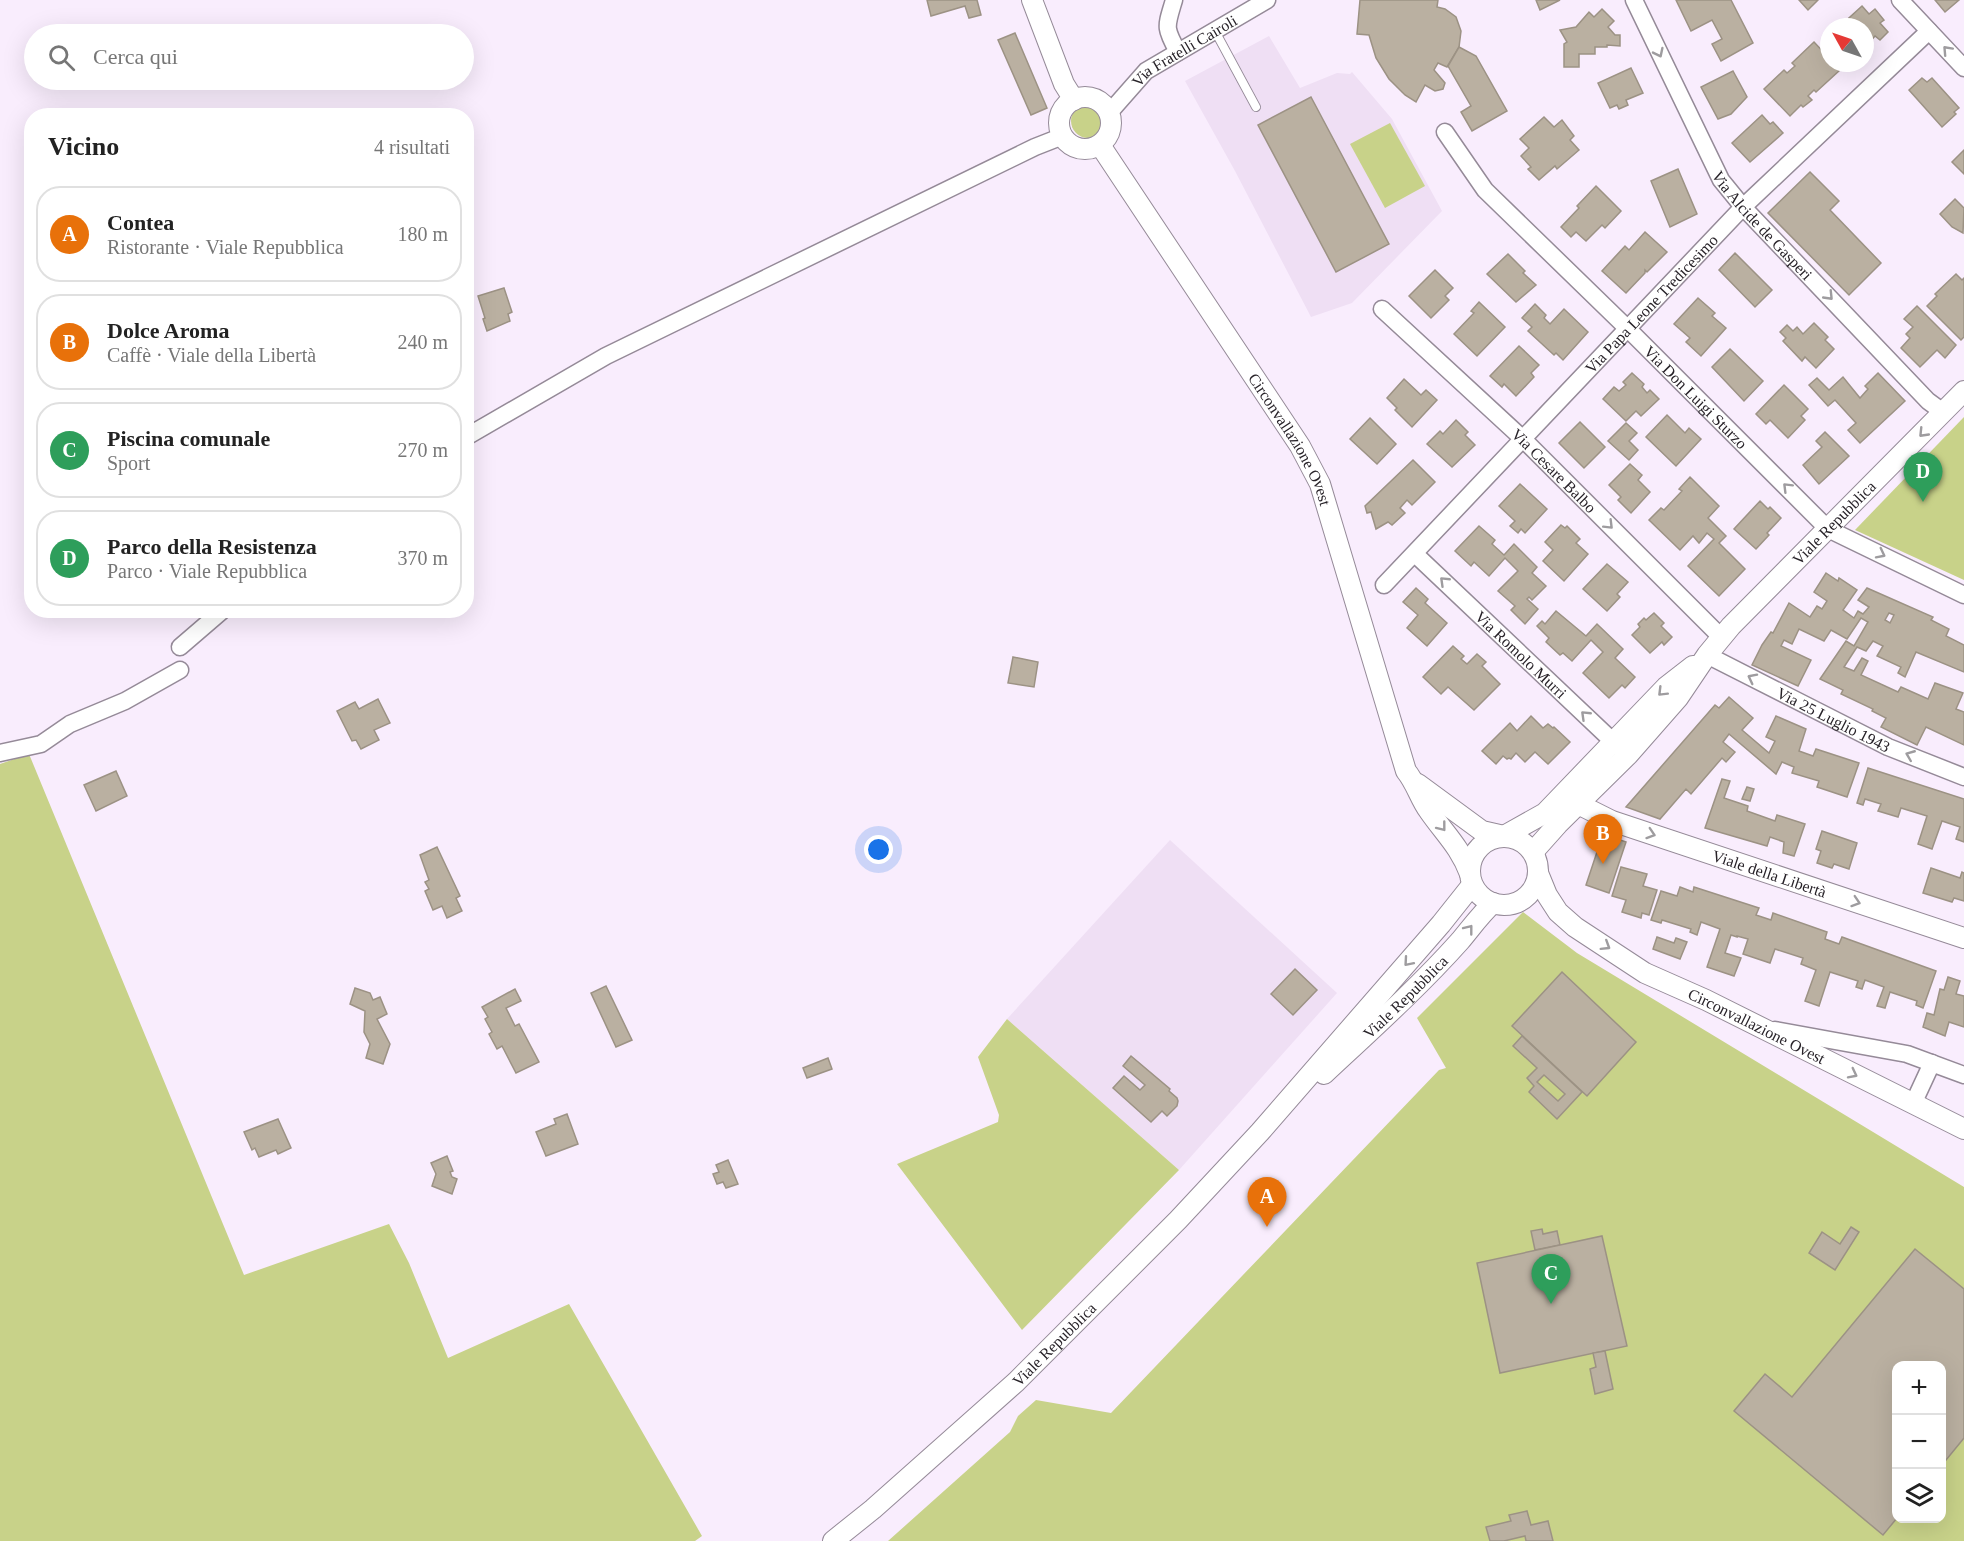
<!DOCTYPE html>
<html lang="it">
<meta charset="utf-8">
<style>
body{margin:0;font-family:Georgia,serif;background:#f2f2f2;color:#222}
.controls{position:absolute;right:18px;bottom:18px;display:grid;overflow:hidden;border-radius:12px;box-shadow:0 6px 24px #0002}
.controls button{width:54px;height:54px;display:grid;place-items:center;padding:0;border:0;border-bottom:2px solid #e0e0e0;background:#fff;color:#222;font:30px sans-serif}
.compass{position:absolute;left:1820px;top:18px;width:54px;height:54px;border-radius:50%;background:#fff;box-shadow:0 6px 24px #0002;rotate:310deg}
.you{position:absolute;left:879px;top:850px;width:21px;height:21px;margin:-15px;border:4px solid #fff;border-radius:50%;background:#1a73e8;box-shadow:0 0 0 9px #1a73e833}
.badge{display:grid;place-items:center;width:39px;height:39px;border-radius:50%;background:#b45309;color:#fff;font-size:20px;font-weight:700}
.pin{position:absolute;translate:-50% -50px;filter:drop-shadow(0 2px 3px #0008)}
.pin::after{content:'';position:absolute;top:32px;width:21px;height:18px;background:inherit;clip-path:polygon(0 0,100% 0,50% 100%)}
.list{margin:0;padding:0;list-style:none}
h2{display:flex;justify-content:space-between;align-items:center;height:78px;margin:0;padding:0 24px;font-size:26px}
h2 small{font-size:20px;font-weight:400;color:#767676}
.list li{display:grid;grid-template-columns:39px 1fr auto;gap:18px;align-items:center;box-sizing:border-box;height:96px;margin:0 12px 12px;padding:0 12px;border:2px solid #e0e0e0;border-radius:24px}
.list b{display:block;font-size:22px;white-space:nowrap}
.list p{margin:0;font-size:20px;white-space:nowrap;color:#767676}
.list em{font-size:20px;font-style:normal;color:#767676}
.icon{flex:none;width:33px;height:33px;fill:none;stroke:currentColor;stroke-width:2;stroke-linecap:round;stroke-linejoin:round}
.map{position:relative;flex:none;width:1964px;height:1541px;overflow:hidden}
.search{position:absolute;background:#fff;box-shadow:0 6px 24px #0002;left:24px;top:24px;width:450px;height:66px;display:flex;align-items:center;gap:15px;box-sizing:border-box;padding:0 21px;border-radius:33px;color:#767676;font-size:22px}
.panel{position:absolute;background:#fff;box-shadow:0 6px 24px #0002;left:24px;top:108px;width:450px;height:510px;border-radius:24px}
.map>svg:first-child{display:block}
.built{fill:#efdff4}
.green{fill:#c8d289;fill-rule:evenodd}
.building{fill:#bab0a1;stroke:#9c9284;stroke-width:1.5;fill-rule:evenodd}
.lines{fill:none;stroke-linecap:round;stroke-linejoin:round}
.service-casing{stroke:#958a98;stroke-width:10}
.minor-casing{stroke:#958a98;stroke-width:19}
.tertiary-casing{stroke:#958a98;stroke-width:22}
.service{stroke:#fff;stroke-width:8}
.minor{stroke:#fff;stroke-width:16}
.tertiary{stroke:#fff;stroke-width:20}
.oneway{stroke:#9e9c9f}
.labels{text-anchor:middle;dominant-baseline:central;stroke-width:6;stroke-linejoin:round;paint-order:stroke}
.street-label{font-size:16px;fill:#282329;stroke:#f9edfd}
</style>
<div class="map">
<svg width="1964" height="1541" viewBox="0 0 1964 1541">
<rect width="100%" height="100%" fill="#f9edfd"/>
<g class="built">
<path d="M1269,36L1300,88L1337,73L1350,74L1352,72L1392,119L1442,211L1352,303L1311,317L1235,171L1185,81Z"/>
<path d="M1170,840L1337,993L1179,1170L1007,1019Z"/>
</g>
<g class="green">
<circle cx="1088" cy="121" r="17"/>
<path d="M1390,123L1425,186L1385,208L1350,144Z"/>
<path d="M1964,417V580L1855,530Z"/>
<path d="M29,754L244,1275L389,1224L409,1263L448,1358L569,1304L702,1536L695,1541H0V764Z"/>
<path d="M1523,912L1577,953L1964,1187V1541H888L1010,1432L1018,1416L1036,1400L1111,1413L1439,1070L1446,1068L1417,1018ZM1896,1366H1942V1518H1896Z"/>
<path d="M1007,1019L1179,1170L1022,1330L897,1164L998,1122L999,1115L978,1057Z"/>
</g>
<g class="building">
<path d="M927,0H977L981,15L969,18L965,6L931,16Z"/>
<path d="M1360,0H1438L1437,7L1445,9L1456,17L1461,31L1459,47L1447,67L1438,63L1434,70L1445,83L1443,89L1435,91L1425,85L1416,102L1405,95L1389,79L1376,58L1369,35L1357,34Z"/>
<path d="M1536,0H1560L1540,10Z"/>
<path d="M1676,0H1731L1753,43L1721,61L1712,44L1722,39L1712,20L1691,31Z"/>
<path d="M1799,0H1818L1808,10Z"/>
<path d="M1935,0H1959L1945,12Z"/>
<path d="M1862,6L1869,14L1875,9L1884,20L1880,23L1888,32L1880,40L1875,36L1865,47V27H1839Z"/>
<path d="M1602,9L1614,21L1608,27L1615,35H1620V46L1607,45V47H1595V54H1579V67H1564V44L1567,42L1560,30L1576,27L1589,12L1594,17Z"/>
<path d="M1015,33L1047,108L1031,115L998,40Z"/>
<path d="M1814,42L1829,58V63H1833L1840,70L1816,92L1814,90L1808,96L1812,100L1803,107L1801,105L1790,116L1764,89L1784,70L1787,73L1795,66L1792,63Z"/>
<path d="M1459,47L1476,56L1507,111L1472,131L1461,112L1471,106L1448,66Z"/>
<path d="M1631,68L1643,93L1626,100L1628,105L1619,109L1617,105L1610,108L1598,83Z"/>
<path d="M1733,71L1747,97L1731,114L1718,119L1701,87Z"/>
<path d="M1922,78L1927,82L1932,78L1959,108L1954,112L1956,114L1942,127L1909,90Z"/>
<path d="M1311,97L1389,244L1336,272L1258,125Z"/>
<path d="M1762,115L1770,124L1773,122L1783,133L1750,162L1732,143Z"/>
<path d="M1544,117L1554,127L1562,120L1574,136L1570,140L1579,150L1557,169L1555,166L1539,180L1528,169L1531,167L1521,156L1529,148L1520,139Z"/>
<path d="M1964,150V174L1952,162Z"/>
<path d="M1678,169L1697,214L1670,227L1651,181Z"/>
<path d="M1810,172L1839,201L1830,210L1881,263L1849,295L1768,213Z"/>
<path d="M1596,186L1621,211L1605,228L1602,225L1586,241L1576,232L1571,237L1561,227L1579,208L1577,206Z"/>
<path d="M1955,199L1964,208L1963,233L1952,227L1940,214Z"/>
<path d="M1645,232L1667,252L1647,272L1645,270V273L1626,293L1602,271L1625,246L1629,250Z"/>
<path d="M1735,253L1772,290L1755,307L1719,270Z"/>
<path d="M1508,254L1525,271L1523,273L1536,285L1516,302L1487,274Z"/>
<path d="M1435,270L1453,288L1445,296L1449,300L1431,318L1409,296Z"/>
<path d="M1956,274L1962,280L1964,278V337L1961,340L1927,306L1937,296L1935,294Z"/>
<path d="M504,288L512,312L508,314L510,321L487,331L483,319L485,318L478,296Z"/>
<path d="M1698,298L1715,313L1712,316L1726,328L1701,356L1686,342L1690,338L1674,324Z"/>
<path d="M1479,302L1505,327L1477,356L1454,334L1474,313L1471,311Z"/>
<path d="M1535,304L1546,315L1544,318L1550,324L1564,309L1588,332L1563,360L1556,353L1554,355L1528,331L1532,327L1522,318Z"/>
<path d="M1917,306L1956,345L1945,358L1937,350L1920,367L1901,348L1910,338L1906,334L1913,327L1904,319Z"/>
<path d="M1814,323L1828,337L1825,340L1834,349L1816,368L1805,357L1802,361L1783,341L1786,338L1780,332L1787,325L1793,331L1797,327L1803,334Z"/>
<path d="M1519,346L1539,365L1531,373L1534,377L1516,396L1504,384L1502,387L1490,376Z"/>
<path d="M1730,349L1763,381L1744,401L1712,367Z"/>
<path d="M1632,373L1644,384L1642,387L1647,393L1650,390L1659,399L1641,416L1636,411L1626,421L1603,399L1614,387L1619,391L1626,385L1623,382Z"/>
<path d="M1878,373L1905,401L1860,443L1848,430L1856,423L1835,400L1828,406L1809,385L1817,378L1829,390L1843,377L1860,398L1868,389L1865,386Z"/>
<path d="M1404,379L1421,395L1426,390L1437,400L1412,427L1395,410L1397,408L1387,398Z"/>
<path d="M1784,385L1808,409L1801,416L1805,420L1788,438L1770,420L1766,424L1756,414Z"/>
<path d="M1667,415L1685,433L1689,428L1701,439L1676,466L1646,437Z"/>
<path d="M1370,418L1396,444L1377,464L1350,439Z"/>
<path d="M1456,420L1468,432L1465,435L1475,445L1452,467L1427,444L1440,431L1443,434Z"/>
<path d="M1580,422L1605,447L1584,468L1559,443Z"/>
<path d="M1626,423L1637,433L1629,441L1638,450L1629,460L1608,441Z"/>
<path d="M1825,432L1849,456L1819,484L1803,465L1822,447L1816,441Z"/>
<path d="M1413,460L1435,482L1412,505L1407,500L1400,508L1405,513L1392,525L1388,522L1376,529L1371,512L1367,513L1365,506Z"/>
<path d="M1630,464L1642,475L1638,480L1650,492L1631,513L1618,500L1621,497L1609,485Z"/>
<path d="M1690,477L1719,506L1708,518L1726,536L1719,543L1745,569L1719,596L1688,566L1714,539L1707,533L1699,543L1693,536L1680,550L1649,520L1661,508L1664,510L1682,491L1679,489Z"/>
<path d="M1520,484L1547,509L1525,533L1521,529L1518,533L1510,526L1515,521L1499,506Z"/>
<path d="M1760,501L1768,509L1770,507L1781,518L1767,533L1769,535L1756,549L1734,529Z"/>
<path d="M1561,525L1565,528L1567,526L1580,539L1576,543L1588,554L1564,581L1543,561L1553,550L1545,542Z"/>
<path d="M1479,526L1495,540L1492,544L1504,555L1514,544L1537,567L1532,573L1546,586L1532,600L1529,597L1527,599L1538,609L1525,624L1511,610L1515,606L1498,591L1518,571L1505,558L1489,576L1474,562L1471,566L1455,551Z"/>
<path d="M1607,564L1628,582L1617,594L1620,597L1607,611L1583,589Z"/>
<path d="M1826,573L1838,581L1839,578L1857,590L1843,610L1854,618L1858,611L1863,614L1869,607L1858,600L1867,588L1933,617L1931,620L1949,629L1946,636L1964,645V672L1916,652L1905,677L1898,673L1901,667L1877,656L1883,646L1873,641L1866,651L1857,647L1844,667L1854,671L1862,658L1868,661L1861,675L1898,692L1901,687L1928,699L1935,683L1963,693L1956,709L1964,712V745L1926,727L1917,745L1881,727L1886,718L1872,711L1873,709L1841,694L1843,690L1820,679L1846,641L1854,646L1868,622L1861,618L1847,639L1831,630L1824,641L1799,629L1792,644L1784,640L1781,646L1811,660L1798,686L1752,665L1762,645L1771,632L1773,633L1789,603L1810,617L1817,606L1822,609L1827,601L1814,592ZM1889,613L1894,615L1890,623L1885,620Z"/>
<path d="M1416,588L1428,599L1425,603L1447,623L1427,646L1407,628L1418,615L1403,602Z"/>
<path d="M1556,611L1586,636L1597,624L1623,649L1615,658L1635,677L1625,688L1622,685L1609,698L1583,673L1603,652L1591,640L1572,661L1563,653L1560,655L1546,642L1549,638L1537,626L1542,621L1545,624Z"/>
<path d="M1654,613L1664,623L1661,626L1672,637L1664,645L1662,642L1650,653L1632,635L1640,627L1638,624L1644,618L1646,620Z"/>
<path d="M1453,646L1464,656L1461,659L1467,664L1477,654L1486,662L1482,666L1500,684L1474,710L1448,687L1441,694L1423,677Z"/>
<path d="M1013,657L1038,662L1034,687L1008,683Z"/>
<path d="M1729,697L1753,718L1742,730L1769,753L1775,741L1766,737L1776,716L1806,729L1799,751L1813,756L1816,749L1859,763L1847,797L1817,787L1819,781L1792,773L1794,767L1782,762L1776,774L1729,734L1723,742L1735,752L1726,762L1722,758L1691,794L1686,789L1660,819L1626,807L1715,705L1719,708Z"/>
<path d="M378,699L390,723L374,730L379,740L361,749L356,740L352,741L337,711L355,702L359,709Z"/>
<path d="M1531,716L1543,728L1548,724L1553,728L1554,727L1570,742L1548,764L1535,752L1525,762L1516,753L1511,759L1509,758L1507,759L1503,756L1496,764L1482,751L1510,723L1517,731Z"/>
<path d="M1868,768L1964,799V842L1956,839L1960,827L1942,821L1932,849L1918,844L1927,816L1901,808L1898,817L1878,811L1881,804L1865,799L1863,805L1857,803Z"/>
<path d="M116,771L127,796L96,811L84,785Z"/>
<path d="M1722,779L1730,781L1724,798L1748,806L1747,811L1775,821L1777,815L1805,824L1794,856L1783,853L1784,842L1770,837L1767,846L1705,828Z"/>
<path d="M1747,787L1754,789L1750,801L1742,799Z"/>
<path d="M1822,831L1857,843L1849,869L1834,864L1832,868L1817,863L1821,851L1816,849Z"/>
<path d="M1603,834L1626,842L1609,893L1586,885Z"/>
<path d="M437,847L460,896L456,898L462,911L447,918L442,906L433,910L425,891L429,889L425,882L429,880L420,855Z"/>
<path d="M1621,867L1647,874L1643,886L1657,890L1649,915L1642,913L1641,918L1622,912L1626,900L1612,896Z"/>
<path d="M1931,868L1960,878L1962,872L1964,873V901L1954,898L1952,902L1923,893Z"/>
<path d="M1680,887L1693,892L1694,887L1759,908L1756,915L1771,920L1773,913L1827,932L1825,939L1839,944L1842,937L1936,971L1923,1008L1916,1005L1917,1001L1890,992L1885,1008L1877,1006L1884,987L1865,980L1862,989L1856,987L1858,981L1830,972L1819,1006L1805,1001L1816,970L1801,964L1803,958L1775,949L1770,963L1743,954L1748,939L1737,936V937L1731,935L1725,953L1741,958L1734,976L1707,967L1720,929L1701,922L1697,935L1690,932L1691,929L1662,920L1661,923L1651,920L1661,891L1677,896Z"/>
<path d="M1657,937L1674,943L1676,938L1687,942L1680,959L1653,949Z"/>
<path d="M1295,969L1317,990L1293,1015L1271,994Z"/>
<path d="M1562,972L1636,1042L1587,1096L1512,1026Z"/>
<path d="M1948,977L1960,981L1956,994L1964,996V1027L1949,1022L1945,1036L1923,1027L1927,1013L1934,1015L1940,989L1944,990Z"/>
<path d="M606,986L632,1040L616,1047L591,993Z"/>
<path d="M355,988L370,993L373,1000L380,997L387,1014L377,1019L390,1044L383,1064L366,1058L370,1044L364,1032L365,1011L350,1004Z"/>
<path d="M515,989L521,1001L506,1008L515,1026L519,1024L539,1062L516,1073L502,1046L497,1049L489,1034L492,1032L485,1019L488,1017L482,1007Z"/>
<path d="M1522,1036L1582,1092L1557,1119L1529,1092L1534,1086L1527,1078L1537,1068L1513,1046ZM1544,1075L1565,1094L1558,1101L1537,1082Z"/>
<path d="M1131,1056L1170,1089L1169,1091L1177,1098L1178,1101L1177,1106L1167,1116L1162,1111L1151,1122L1113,1088L1124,1076L1140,1090L1145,1085L1123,1066Z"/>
<path d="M828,1058L832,1069L807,1078L803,1068Z"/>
<path d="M567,1114L578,1144L546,1156L536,1132L556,1124L554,1119Z"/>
<path d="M278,1119L291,1148L278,1154L276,1150L259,1157L255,1148L252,1150L244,1132Z"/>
<path d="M447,1156L453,1171L450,1172L452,1177L457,1179L452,1194L432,1186L436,1174L431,1163Z"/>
<path d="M728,1160L738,1184L726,1188L723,1182L717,1184L713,1174L719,1172L716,1165Z"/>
<path d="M1851,1227L1859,1232L1835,1270L1809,1253L1822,1232L1840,1244Z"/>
<path d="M1542,1229L1543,1234L1557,1231L1560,1245L1535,1250L1531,1231Z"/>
<path d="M1602,1236L1627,1346L1500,1373L1477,1263Z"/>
<path d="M1915,1249L1964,1289V1438L1942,1465V1366H1896L1897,1518L1883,1535L1734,1411L1765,1374L1792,1397Z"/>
<path d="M1605,1351L1613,1389L1595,1394L1590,1369L1596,1367L1593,1353Z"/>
<path d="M1527,1511L1531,1525L1548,1521L1553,1541H1526L1525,1536L1504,1541H1490L1486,1527L1511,1521L1509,1515Z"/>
</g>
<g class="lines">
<g class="service-casing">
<path id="service" d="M1215,31L1256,107"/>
</g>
<g class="minor-casing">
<g id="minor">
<path d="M1174,0C1166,27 1164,27 1178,52"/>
<path id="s1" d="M1634,0L1721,180L1743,207L1928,401L1943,412"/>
<path d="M1900,0L1964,68"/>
<path id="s2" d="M1109,113L1146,71L1267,0"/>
<path id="s3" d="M1445,132L1485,190L1628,329L1828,529L1964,595"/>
<path id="s4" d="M1382,309L1523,439L1721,637"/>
<path d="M466,437L606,356L1035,147L1063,136"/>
<path id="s5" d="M1415,554L1623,751"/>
<path id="s6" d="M1384,585L1743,207L1929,31"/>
<path d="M180,647L223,610"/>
<path id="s7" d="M1707,655L1888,747L1964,777"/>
<path d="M0,753L41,744L70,724L125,701L180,670"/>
<path d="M1775,1030L1907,1054L1964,1075"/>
<path d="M1913,1104L1932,1063"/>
</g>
</g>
<g class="tertiary-casing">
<g id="tertiary">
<path d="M1032,0L1064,84L1074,100"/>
<circle cx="1085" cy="123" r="26"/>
<path id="s8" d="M1100,145L1300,446L1320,484L1406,771C1416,783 1420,799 1429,811C1445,834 1460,847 1470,874"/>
<path d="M1418,784L1482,831L1504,836"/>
<path id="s9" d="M1578,804L1612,821L1964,938"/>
<path d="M1504,836L1545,813L1666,687L1693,666"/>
<circle cx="1504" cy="871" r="34"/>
<path id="s10" d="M1533,852L1558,824L1628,755L1678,698L1707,655L1731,626L1964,391"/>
<path id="s11" d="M1538,873L1547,895L1558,912L1575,927L1645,973L1706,1000L1964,1129"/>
<path id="s12" d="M1324,1074C1370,1031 1418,988 1460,941C1471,928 1480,915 1493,903"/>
<path id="s13" d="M833,1541L873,1509L1016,1382L1178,1220L1260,1132L1441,924L1472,885"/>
</g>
</g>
<use href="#service" class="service"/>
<use href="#minor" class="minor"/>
<use href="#tertiary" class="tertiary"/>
</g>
<defs><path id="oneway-chevron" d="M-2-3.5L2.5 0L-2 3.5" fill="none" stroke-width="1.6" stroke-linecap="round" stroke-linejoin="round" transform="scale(1.5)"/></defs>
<g class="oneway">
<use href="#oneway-chevron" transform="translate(1947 50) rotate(-133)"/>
<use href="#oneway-chevron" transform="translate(1659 53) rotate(64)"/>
<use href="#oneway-chevron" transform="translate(1829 296) rotate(46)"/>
<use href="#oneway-chevron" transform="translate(1923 433) rotate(134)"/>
<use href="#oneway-chevron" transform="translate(1787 487) rotate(-135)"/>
<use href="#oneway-chevron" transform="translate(1609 525) rotate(45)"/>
<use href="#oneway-chevron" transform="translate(1881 554) rotate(27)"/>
<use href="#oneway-chevron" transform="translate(1444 581) rotate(-136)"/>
<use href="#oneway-chevron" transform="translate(1752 678) rotate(-153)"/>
<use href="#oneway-chevron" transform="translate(1662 692) rotate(135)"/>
<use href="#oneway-chevron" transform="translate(1585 715) rotate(-136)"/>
<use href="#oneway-chevron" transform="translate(1910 755) rotate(-158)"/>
<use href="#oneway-chevron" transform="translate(1442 827) rotate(52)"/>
<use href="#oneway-chevron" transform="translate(1651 834) rotate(18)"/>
<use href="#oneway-chevron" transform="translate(1856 902) rotate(18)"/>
<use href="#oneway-chevron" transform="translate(1469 929) rotate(-52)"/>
<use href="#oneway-chevron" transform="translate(1606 946) rotate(32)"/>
<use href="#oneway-chevron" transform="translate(1408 962) rotate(131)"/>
<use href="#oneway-chevron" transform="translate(1853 1074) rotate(27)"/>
</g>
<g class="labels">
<g class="street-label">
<text stroke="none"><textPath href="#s2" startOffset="99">Via Fratelli Cairoli</textPath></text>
<text stroke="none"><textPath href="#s1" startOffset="261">Via Alcide de Gasperi</textPath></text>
<text stroke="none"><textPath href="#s6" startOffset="388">Via Papa Leone Tredicesimo</textPath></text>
<text stroke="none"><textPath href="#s3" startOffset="366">Via Don Luigi Sturzo</textPath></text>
<text stroke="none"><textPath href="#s8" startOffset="351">Circonvallazione Ovest</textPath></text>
<text stroke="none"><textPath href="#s4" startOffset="236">Via Cesare Balbo</textPath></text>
<text stroke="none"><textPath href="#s10" startOffset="447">Viale Repubblica</textPath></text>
<text stroke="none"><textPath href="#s5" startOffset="146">Via Romolo Murri</textPath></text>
<text stroke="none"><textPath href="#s7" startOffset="142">Via 25 Luglio 1943</textPath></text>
<text stroke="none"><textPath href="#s9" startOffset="204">Viale della Libertà</textPath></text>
<text stroke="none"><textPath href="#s12" startOffset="112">Viale Repubblica</textPath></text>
<text stroke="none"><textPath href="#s11" startOffset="274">Circonvallazione Ovest</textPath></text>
<text stroke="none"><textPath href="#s13" startOffset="296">Viale Repubblica</textPath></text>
</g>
</g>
</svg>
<div class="controls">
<button>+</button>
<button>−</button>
<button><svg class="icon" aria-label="layers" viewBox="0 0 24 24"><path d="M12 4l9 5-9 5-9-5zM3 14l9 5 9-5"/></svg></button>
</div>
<svg class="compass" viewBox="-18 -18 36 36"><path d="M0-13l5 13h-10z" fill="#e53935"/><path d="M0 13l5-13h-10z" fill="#767676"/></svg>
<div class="you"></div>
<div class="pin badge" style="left:1267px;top:1227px;background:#e8710a">A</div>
<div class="pin badge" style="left:1603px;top:864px;background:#e8710a">B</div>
<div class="pin badge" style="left:1551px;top:1304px;background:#2e9e5b">C</div>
<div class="pin badge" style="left:1923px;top:502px;background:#2e9e5b">D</div>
<div class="search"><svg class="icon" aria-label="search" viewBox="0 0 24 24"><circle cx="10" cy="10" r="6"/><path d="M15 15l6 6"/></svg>Cerca qui</div>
<section class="panel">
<h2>Vicino<small>4 risultati</small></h2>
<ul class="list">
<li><span class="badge" style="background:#e8710a">A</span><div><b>Contea</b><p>Ristorante · Viale Repubblica</p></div><em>180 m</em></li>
<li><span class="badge" style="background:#e8710a">B</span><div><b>Dolce Aroma</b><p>Caffè · Viale della Libertà</p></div><em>240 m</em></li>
<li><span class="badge" style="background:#2e9e5b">C</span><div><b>Piscina comunale</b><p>Sport</p></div><em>270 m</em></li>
<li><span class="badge" style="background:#2e9e5b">D</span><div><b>Parco della Resistenza</b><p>Parco · Viale Repubblica</p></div><em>370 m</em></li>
</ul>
</section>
</div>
